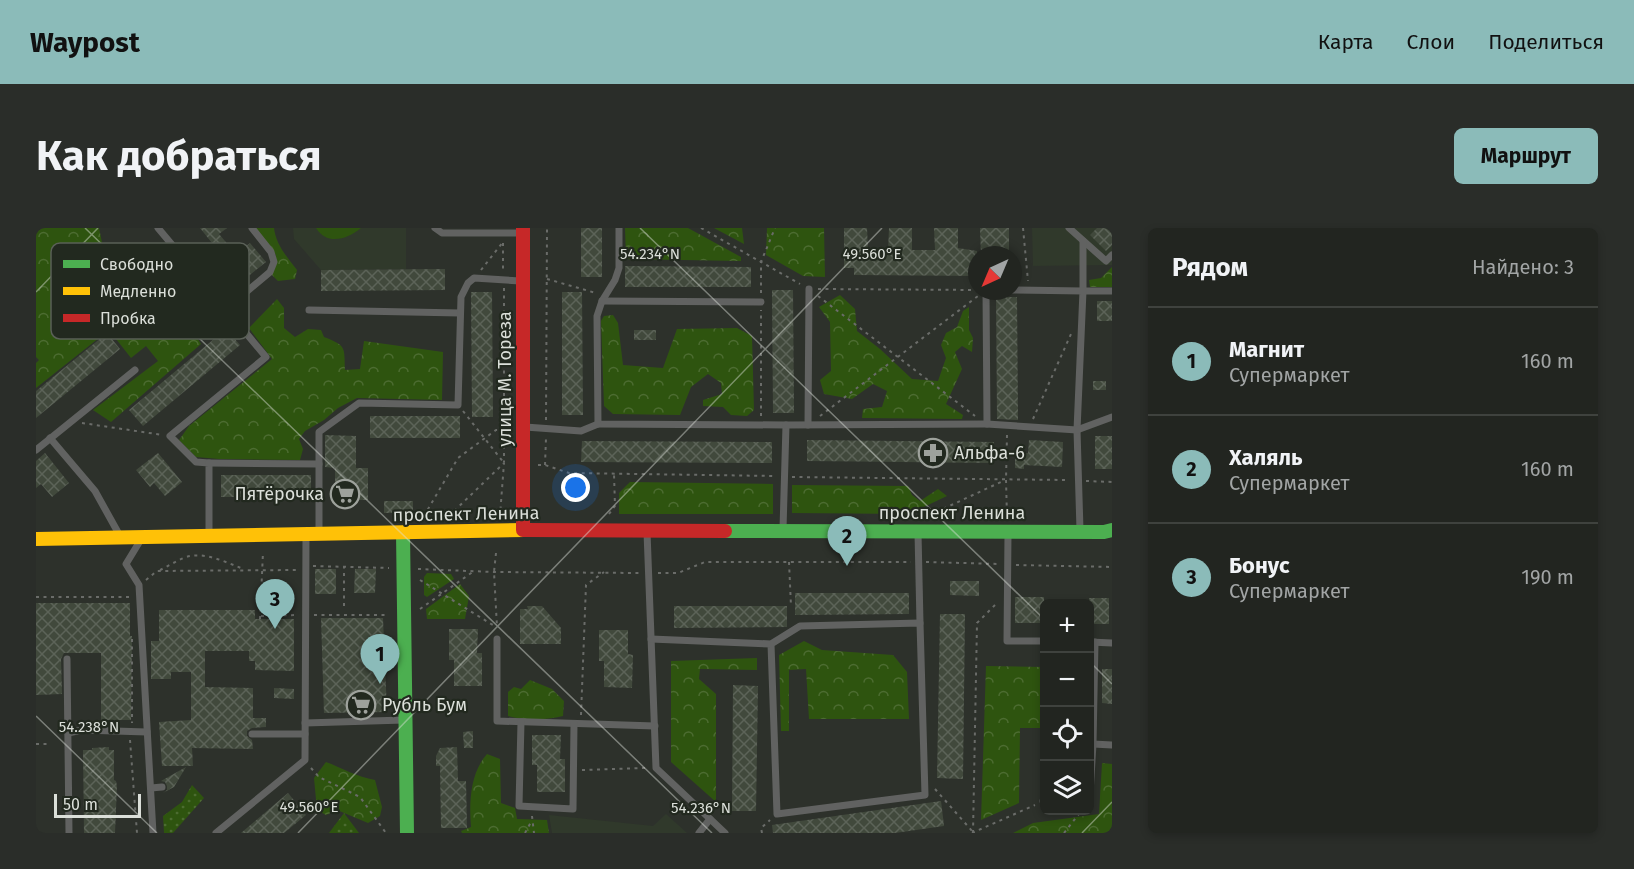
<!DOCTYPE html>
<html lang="ru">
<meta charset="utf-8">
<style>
body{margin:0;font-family:"Fira Sans",sans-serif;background:#2a2d29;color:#f1f3f6}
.controls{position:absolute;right:18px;bottom:18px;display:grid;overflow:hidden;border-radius:9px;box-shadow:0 3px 9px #0003}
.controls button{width:54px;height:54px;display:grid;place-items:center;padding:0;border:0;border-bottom:2px solid #3f423e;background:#222520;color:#f1f3f6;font:30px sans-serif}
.compass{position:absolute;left:932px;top:18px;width:54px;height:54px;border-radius:50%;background:#222520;box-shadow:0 3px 9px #0003;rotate:224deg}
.scale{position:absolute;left:18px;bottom:15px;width:87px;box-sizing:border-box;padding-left:6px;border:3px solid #dbdfd9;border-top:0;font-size:16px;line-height:21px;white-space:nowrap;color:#dbdfd9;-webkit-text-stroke:4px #22291f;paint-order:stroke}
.you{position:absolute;left:540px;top:260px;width:21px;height:21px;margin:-15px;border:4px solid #fff;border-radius:50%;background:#1a73e8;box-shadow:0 0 0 9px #1a73e833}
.badge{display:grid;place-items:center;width:39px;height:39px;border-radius:50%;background:#8bbbb9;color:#111;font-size:20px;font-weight:700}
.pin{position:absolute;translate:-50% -50px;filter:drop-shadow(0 2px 3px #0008)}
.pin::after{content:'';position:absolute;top:32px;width:21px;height:18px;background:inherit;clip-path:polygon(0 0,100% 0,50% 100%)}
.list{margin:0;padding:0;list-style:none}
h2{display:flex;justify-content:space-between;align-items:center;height:78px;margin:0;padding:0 24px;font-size:26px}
h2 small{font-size:20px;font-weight:400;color:#a2a5a5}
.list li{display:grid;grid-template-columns:39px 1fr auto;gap:18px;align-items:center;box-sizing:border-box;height:108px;padding:0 24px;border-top:2px solid #3f423e}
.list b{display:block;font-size:22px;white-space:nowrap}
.list p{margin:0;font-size:20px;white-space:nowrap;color:#a2a5a5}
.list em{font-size:20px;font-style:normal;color:#a2a5a5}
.icon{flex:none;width:33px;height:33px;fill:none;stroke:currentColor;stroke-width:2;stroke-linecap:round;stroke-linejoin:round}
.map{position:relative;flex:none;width:1076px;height:605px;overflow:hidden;border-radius:9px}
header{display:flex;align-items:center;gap:36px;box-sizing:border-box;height:84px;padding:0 30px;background:#8bbbb9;color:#111}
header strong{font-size:28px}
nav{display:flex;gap:33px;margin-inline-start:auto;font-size:21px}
.intro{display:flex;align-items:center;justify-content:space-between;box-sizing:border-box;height:144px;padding:0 36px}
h1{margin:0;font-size:42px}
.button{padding:15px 27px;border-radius:9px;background:#8bbbb9;color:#111;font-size:21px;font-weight:700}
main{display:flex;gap:36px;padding:0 36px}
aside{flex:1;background:#222520;border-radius:9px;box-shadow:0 3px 9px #0003}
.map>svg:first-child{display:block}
.built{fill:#30392b}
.forest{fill:url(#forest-crowns)}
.park{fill:url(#park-dots)}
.garden{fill:#2e540f}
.building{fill:url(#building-cross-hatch)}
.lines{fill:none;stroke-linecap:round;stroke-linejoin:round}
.path{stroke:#6a6c69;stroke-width:2;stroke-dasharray:3 4.5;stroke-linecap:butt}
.lane{stroke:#616261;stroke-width:7}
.fast{stroke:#4caf50;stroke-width:14}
.slow{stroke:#ffc107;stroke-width:14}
.jam{stroke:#c62828;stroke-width:14}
.ticks{fill:none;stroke:#dbdfd9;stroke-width:1.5;stroke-opacity:0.45}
.labels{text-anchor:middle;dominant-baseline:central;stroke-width:4.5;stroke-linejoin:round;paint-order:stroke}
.street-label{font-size:18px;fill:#dbdfd9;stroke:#22291f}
.poi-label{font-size:18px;fill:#dbdfd9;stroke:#22291f;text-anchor:start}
.key{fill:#22291f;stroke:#5a6057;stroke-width:1.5}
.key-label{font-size:16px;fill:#dbdfd9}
.ticks-label{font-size:15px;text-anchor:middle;fill:#dbdfd9;stroke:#22291f;stroke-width:4.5;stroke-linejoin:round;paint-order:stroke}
</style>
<header>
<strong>Waypost</strong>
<nav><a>Карта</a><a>Слои</a><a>Поделиться</a></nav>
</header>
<div class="intro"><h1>Как добраться</h1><a class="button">Маршрут</a></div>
<main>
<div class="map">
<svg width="1076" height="605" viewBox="0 0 1076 605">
<defs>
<pattern id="forest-crowns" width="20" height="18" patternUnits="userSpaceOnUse" patternTransform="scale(1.5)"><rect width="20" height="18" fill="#2e540f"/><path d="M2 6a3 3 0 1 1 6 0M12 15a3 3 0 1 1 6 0" fill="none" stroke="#4c6c31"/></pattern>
<pattern id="park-dots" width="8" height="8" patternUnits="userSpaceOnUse" patternTransform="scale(1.5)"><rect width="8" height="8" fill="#2e540f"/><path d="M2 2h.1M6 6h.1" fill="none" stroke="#4c6c31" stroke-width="1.8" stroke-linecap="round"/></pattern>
<pattern id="building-cross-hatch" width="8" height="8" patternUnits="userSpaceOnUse" patternTransform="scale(1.5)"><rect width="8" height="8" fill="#41493c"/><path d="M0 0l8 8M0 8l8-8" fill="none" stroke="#5c6358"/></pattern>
</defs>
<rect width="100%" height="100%" fill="#2d312b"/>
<g class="built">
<path d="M257,0H370V41L285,42L258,11Z"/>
<path d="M996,0H1076V37L997,38Z"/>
<path d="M630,586L651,605H516L513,587L617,598Z"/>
</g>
<g class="forest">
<path d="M0,0H63L68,24L80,51L98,67L117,76L133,100H155L165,116L75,194L57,182L122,133L110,118L95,130L73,102L0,160V135L3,132L0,129Z"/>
<path d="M219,0H238C240,17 251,29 261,42L259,51L242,53L236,47L240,27Z"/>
<path d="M589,0H652L705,29V33L590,31Z"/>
<path d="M678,0H706L708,16Z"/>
<path d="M731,0H788L789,49L767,48L730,27Z"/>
<path d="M1076,39V59H1054L1053,52L1065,50Z"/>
<path d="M804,67L819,81L821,103L844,121L876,151L902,153L910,130L905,117L910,105L921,99L927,83L933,79V102L937,110L936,124L926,118L919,124L926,141L910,176L927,187L926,191L826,190L827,181L846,179L851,163L837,156L816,171L788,166L784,152L795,143L794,94L783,79Z"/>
<path d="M241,71L248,80V100L259,109L272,101L285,102L288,109C311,118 308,119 309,142L324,141L328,113L407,124L406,172L321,170L302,180L288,192L269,203L263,211L267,221L264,232L183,231L160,229L143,212L153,198L236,131L213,100Z"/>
<path d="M577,87L582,95L587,137L627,140L641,101L701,100L716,108L718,182L711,188L695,187L687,179L667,178V172L686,166L685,155L672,146L655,159L644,187L577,186L568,178L565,93L568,88Z"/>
<path d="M594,254L737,256V286H583V265Z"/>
<path d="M756,257L872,258L876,267L884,273L902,261L911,268L873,286L756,285Z"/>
<path d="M391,345L415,346L418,351L391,369L388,367V349Z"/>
<path d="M424,356L433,368L429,391H391L390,381Z"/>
<path d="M768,413L786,422L857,427L871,444L873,491H773L770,441L753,442V503H745L743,427Z"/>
<path d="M721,430V442L664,441L663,451L680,466V574L635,534V433Z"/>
<path d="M950,438L1008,439V500H984L983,575L945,592Z"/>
<path d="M494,452L516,461L528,473L527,488C510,492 488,493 472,488V464L478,459L485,461Z"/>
<path d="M451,526L464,531L465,575L479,580L481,591L511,592L513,605H426L425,603L435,599C433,575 434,545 451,526Z"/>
<path d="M290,534C306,540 321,549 339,552L346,579L344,588L332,595L301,582L290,587L281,582L278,550Z"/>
<path d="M1066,535L1076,536V605H977L997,595L1063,586Z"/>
</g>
<g class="park">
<path d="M156,557L168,570L137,605H128L127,588L146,574Z"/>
<path d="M308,585L323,605H293Z"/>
</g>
<path class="garden" d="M280,0H325C312,11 291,18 280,0Z"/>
<g class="building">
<path d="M164,0H191L183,6L200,26L214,15L230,34L205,54L188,34L174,46L159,28L176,15Z"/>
<rect x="545" y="0" width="21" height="49"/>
<path d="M808,0H831L832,22L852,23L853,0H876V22H899L898,0H922V20L941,23V48L818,47V40H808Z"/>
<path d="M944,0H973V27H945Z"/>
<path d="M1061,0H1076V17L1070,23L1054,7Z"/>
<path d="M589,38L715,39V59H589Z"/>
<path d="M409,41V62L285,63V42Z"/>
<path d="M736,62H757L758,185H737Z"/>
<path d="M435,64H456L457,189H436Z"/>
<path d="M526,64H546L547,187H526Z"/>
<path d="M960,69H981L982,192L961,191Z"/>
<rect x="1061" y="73" width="15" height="20"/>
<path d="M190,101L204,117L107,198L93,182Z"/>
<rect x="598" y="102" width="22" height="10"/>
<path d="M71,105L84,121L0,190V163Z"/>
<rect x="1057" y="153" width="13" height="9"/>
<rect x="334" y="188" width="90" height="22"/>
<path d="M289,207L320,208V240H332V272H299V240L289,239Z"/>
<rect x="1059" y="208" width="17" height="33"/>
<path d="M771,212L958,214V235L771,233Z"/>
<path d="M993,212L1027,214L1026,239L988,237V241L979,240V225H992Z"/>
<path d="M546,213L736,214V235L545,234Z"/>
<path d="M9,225L33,255L16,269L5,256L0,260V233Z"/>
<path d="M122,225L146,254L129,268L118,255L114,259L100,242Z"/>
<rect x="185" y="247" width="90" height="22"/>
<rect x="348" y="273" width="29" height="12"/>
<rect x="279" y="341" width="21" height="25"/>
<path d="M319,341H340L339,365H318Z"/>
<path d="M914,353H943V368L914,367Z"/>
<path d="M759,365H873V386L759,387Z"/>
<rect x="979" y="369" width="29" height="26"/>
<rect x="1053" y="370" width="20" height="26"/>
<path d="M0,375H94V408H96L95,492H65V425H28L25,431L26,466L0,467Z"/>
<path d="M491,378H506L525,400V416H484V381H492Z"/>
<path d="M638,378H751V399L638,400Z"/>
<path d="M123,382H219V391H258V443L219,442V433H213V423H169V459L217,460V490H230V499L216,500L211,503V508L216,512L217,521L156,520L157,538H126L123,494L155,492V444H135V451H115V413H123Z"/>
<path d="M904,386H929L927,551L901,550Z"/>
<path d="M285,390H347L351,484L288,485Z"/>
<path d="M413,401H442L441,425H446V458H418V432H413Z"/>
<path d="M563,402H592V426L597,427L596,460L568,459V433H563Z"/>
<path d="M1066,441H1076V476L1066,475Z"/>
<path d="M697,457L722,458L720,583H696Z"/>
<path d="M238,460L258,461V471L238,470Z"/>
<path d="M437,503V520H428L427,504Z"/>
<path d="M496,507H525L524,531H529V564H501V537H496Z"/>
<path d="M73,519V522H78V552L80,553L81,558L79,605H48L47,522H56V520Z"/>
<path d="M421,519L422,553H430L431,600H405L404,538H400V528L404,520Z"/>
<path d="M150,539L138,559L127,565L131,562V558L129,554L125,553Z"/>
<path d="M252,565L270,587L248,605H205Z"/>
<path d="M905,573L908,598L859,605H737L736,597Z"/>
</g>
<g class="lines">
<g class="path">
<path d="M665,0L764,56"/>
<path d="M987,0L992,53"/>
<path d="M467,15V42"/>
<path d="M445,42L467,14"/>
<path d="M511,51L560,65"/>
<path d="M468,60V234"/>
<path d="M782,61L941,62"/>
<path d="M725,65V34L739,0"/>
<path d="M782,68L939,188"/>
<path d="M427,183L468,235"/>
<path d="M725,188V82"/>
<path d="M784,188L942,68"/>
<path d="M997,191L1035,106"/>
<path d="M510,192L511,0"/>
<path d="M46,195L127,207"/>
<path d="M971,207L970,252L971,289"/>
<path d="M502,237H509L533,245L739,248"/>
<path d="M509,237L510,210"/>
<path d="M756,249L1032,252"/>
<path d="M1050,253L1076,254"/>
<path d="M573,286L579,278L578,246"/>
<path d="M894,287L967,253"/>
<path d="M388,288L422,230L460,202H469"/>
<path d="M413,288L468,235L464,287"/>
<path d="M460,325L458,344L461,399"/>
<path d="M753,334L755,378"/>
<path d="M890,334L962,336"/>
<path d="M980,337L1076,339"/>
<path d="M277,338L353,340"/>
<path d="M382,341L458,344L605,345"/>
<path d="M124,342C133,338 144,330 154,328C172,325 189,334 205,340"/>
<path d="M622,345H642L669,334H875"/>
<path d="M110,352L121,343L261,342"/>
<path d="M384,352L460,399"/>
<path d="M0,369H94"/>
<path d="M308,378V339"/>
<path d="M384,381L438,343"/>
<path d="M278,387H353"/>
<path d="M225,388L260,387"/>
<path d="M224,391L227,324"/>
<path d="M96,411V495"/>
<path d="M545,487L550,357L568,344"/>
<path d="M94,512L101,605"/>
<path d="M0,516H14"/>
<path d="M275,540L283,549L324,569L350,605"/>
<path d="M546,542L609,540"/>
<path d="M899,561L937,604"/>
<path d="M496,588L498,605"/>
<path d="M489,605L495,594"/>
<path d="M726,605L725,600L734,592"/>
<path d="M936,605L999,577"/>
<path d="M937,605L941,395L962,374"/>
<path d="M1028,605L1046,582"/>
</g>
<g class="lane">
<path d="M122,0L230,129L134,208L160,234L173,235V306"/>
<path d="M399,0L406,5H484"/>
<path d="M583,0V40L579,52L566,73L561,88L562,196L750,197L747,301"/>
<path d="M1033,0L1070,33L1076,27"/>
<path d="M1047,13V63H1076"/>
<path d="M977,62L1047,63L1041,202L1044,302"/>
<path d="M950,63L951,196L1041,202L1076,189"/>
<path d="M566,73L725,74"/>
<path d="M190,81L234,44L238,34L235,24L216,0"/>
<path d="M273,82L424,85"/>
<path d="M750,197L951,196"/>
<path d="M772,197L773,61"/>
<path d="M489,199L545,203L562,196"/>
<path d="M14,210L59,263L84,308"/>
<path d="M0,222L99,142"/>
<path d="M173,235L283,236"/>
<path d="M611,304L620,540L689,605"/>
<path d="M283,305V204L323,175L422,177L425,69L432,55L438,50L484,53"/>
<path d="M882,305L884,395"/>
<path d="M972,306L971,413H1008"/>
<path d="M104,313L90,336L103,357L117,605"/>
<path d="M461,411V493L619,498"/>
<path d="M615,411L735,416L764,398L884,395L889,567L741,586L735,416"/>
<path d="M1054,414L1076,415"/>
<path d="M31,431L33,605"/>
<path d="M485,494L483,578L537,581L538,496"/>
<path d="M269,495L368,492"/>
<path d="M32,505L46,502L111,504"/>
<path d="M216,506H269"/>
<path d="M1057,516L1076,517"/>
<path d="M115,560L126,559"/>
<path d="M1054,566L1057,516L1059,414"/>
<path d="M1007,573H1008"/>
<path d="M180,605L269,532L270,307"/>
<path d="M663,605L674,591"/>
</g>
<g class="fast">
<path d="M689,303L1068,304L1076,302"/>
<path d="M367,305L371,605"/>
</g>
<path class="slow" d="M0,311L489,302"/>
<g class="jam">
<path d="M487,0V302"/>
<path d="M489,302L689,303"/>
</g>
</g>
<path class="ticks" d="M49,0L676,605M604,0L1008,391M0,64L62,0M1054,434L1076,456M0,488L121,605M262,605L846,0M1046,605L1076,574"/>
<defs>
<g id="pharmacy-ring" transform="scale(1.5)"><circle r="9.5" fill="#22291f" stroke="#9ea29c" stroke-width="1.5"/><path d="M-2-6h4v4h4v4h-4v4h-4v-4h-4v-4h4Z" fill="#9ea29c"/></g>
<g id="supermarket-ring" transform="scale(1.5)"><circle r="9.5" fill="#22291f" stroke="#9ea29c" stroke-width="1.5"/><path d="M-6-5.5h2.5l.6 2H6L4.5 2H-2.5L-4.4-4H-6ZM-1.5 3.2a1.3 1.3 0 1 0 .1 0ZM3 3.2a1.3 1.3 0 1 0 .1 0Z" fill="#9ea29c"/></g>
</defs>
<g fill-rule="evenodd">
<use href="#pharmacy-ring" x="897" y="225"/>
<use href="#supermarket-ring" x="309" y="266"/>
<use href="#supermarket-ring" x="325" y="477"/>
</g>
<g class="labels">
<g class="street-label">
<text transform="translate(469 151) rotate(-90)">улица М. Тореза</text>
<text x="916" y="285">проспект Ленина</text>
<text transform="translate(430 286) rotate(-1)">проспект Ленина</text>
</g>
<g class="poi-label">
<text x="918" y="225">Альфа-6</text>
<text x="288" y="266" text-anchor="end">Пятёрочка</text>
<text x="346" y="477">Рубль Бум</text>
</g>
</g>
<rect x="15" y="15" width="198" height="96" rx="9" class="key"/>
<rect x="27" y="32" width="27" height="8" fill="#4caf50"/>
<rect x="27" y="59" width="27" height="8" fill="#ffc107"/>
<rect x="27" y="86" width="27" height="8" fill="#c62828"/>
<g class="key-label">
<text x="64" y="42">Свободно</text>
<text x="64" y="69">Медленно</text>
<text x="64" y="96">Пробка</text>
</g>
<g class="ticks-label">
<text x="614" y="31">54.234°N</text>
<text x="836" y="31">49.560°E</text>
<text x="53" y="504">54.238°N</text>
<text x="273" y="584">49.560°E</text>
<text x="665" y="585">54.236°N</text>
</g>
</svg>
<div class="controls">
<button>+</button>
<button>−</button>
<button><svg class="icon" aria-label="locate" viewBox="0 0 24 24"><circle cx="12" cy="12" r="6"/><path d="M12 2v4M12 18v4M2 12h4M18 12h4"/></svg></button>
<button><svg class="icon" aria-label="layers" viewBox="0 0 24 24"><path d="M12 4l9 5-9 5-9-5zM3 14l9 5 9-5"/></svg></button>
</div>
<svg class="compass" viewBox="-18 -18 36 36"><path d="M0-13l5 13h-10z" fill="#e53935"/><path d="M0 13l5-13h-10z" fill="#a2a5a5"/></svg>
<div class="scale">50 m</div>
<div class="you"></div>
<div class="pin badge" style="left:344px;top:456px">1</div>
<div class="pin badge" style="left:811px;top:338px">2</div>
<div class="pin badge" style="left:239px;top:401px">3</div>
</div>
<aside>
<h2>Рядом<small>Найдено: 3</small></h2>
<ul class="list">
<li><span class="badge">1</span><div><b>Магнит</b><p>Супермаркет</p></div><em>160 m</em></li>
<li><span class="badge">2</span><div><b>Халяль</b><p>Супермаркет</p></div><em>160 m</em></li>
<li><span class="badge">3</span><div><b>Бонус</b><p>Супермаркет</p></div><em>190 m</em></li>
</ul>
</aside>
</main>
